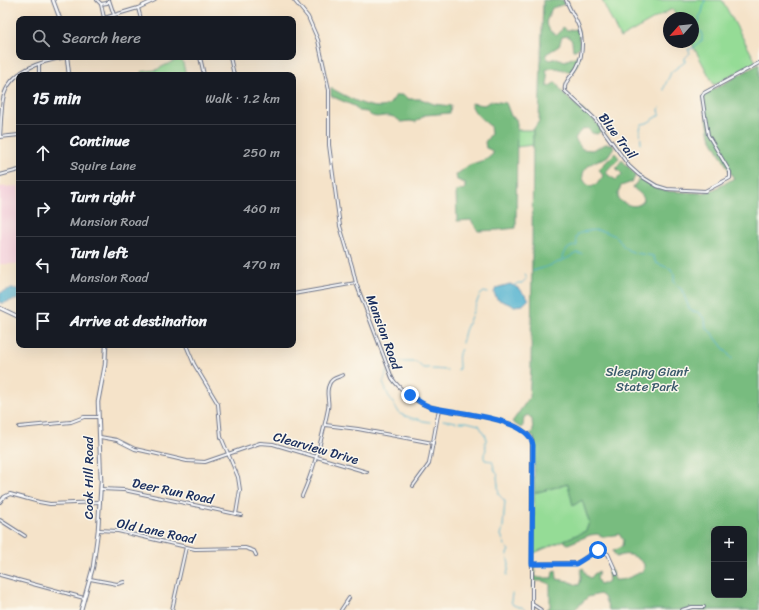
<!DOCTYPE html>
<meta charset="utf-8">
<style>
body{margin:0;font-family:Sriracha,sans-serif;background:#242831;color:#f1f3f6}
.controls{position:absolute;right:12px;bottom:12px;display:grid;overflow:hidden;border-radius:8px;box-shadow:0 4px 16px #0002}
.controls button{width:36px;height:36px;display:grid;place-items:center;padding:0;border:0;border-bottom:1px solid #363941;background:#171b24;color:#f1f3f6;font:20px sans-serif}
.compass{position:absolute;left:663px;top:12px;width:36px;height:36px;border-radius:50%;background:#171b24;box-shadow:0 4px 16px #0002;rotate:243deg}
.stop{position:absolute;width:12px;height:12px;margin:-9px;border:3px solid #1a73e8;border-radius:50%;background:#fff}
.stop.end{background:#1a73e8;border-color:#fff;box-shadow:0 1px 4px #0008}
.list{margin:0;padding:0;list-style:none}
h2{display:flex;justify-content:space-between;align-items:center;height:52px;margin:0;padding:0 16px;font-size:17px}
h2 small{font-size:13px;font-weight:400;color:#9ea1a6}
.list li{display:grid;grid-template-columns:26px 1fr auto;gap:12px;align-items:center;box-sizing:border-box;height:56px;padding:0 16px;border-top:1px solid #363941}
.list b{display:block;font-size:15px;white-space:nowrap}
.list p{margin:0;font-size:13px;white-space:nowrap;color:#9ea1a6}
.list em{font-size:13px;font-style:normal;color:#9ea1a6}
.icon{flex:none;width:22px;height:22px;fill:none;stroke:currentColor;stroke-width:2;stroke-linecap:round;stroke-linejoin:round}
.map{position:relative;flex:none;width:759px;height:610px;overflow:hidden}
.search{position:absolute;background:#171b24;box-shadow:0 4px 16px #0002;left:16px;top:16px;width:280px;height:44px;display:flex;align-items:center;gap:10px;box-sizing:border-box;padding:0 14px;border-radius:8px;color:#9ea1a6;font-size:15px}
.panel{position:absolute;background:#171b24;box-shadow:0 4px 16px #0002;left:16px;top:72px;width:280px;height:276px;border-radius:8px}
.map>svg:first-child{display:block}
.built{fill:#f5cfdc}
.green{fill:#95dc96;stroke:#58867a}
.forest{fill:#78bc7f;stroke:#4a766e;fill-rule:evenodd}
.water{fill:#50b1cf;stroke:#367096}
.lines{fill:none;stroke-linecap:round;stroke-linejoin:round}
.stream{stroke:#50b1cf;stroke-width:1}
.minor-casing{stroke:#676e83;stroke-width:4}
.tertiary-casing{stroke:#676e83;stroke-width:4.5}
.minor{stroke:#fff;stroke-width:2}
.tertiary{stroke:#fff;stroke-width:2.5}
.route{stroke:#1a73e8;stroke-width:5}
.labels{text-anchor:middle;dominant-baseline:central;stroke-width:3;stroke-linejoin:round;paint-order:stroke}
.street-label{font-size:13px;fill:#1b2f5e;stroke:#fbf7ec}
.park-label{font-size:13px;fill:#3a5a6c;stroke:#fbf7ec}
</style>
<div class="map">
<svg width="759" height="610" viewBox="0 0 759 610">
<rect width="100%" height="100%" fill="#fbf7ec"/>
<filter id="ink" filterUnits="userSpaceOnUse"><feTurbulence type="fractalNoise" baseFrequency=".025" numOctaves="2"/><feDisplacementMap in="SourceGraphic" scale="8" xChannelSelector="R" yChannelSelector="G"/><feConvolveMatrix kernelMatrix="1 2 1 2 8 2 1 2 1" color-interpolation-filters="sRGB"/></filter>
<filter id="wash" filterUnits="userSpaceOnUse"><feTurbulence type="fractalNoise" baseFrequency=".012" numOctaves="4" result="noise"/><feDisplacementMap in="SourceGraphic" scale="16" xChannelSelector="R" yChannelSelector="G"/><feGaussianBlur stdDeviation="0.9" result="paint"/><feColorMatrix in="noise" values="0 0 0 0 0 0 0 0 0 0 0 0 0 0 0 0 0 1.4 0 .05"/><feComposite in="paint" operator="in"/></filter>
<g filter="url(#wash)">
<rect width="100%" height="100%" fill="#f5e3c9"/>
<path class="built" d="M19,186V264H0V187Z"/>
<g class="green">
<path d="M602,0H722L756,62L714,85L691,42H693V18H678L672,9L620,38Z"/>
<path d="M180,58L182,60L186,75H143L141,72L156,70Z"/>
<path d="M516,130H533V145L516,147Z"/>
<path d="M568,484L574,505L582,500L589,522L586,531L534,553V493Z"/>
</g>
<g class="forest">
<path d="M543,0H563L565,4L552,8L546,22L550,31L557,35L561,31L563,27L567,30L578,29L580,47L575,50H573L572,41L568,36L562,37L559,46L546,54V57L550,60L557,58L565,61L579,55L578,63L572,72C563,71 556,65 546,70L548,78L547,85L548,87L556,82C565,102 590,111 602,130L597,134L592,133L587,128C581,130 578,133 575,139L582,149L592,150L606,144H612L614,147C612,150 610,153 608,156C604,159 600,159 596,161C584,167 576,178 591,187L597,184L603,176L599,169L615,153L619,158C616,164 609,166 606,172L608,175L616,180L621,176L622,174L616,168L622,160L635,174V177L632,182L621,186L618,192V199C626,205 637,210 644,200C643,193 636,192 633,187L640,178L654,187L665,191L701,193L711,191L731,180H733L734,179L710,136L703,96L705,94L759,64V610H609L604,597L600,594L588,597L574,610L562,609L545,610L550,607V584L542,581H536L533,589L534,566L535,565V576L539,578H552L553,571L556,570L557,579L568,581L577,585H579L581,579V569L583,568L587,576L591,578L594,574L599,571L597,579L600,584H605L609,581L608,570H611L615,580C624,581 636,575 644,570V564C635,555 628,552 616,557L613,551L617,549L622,546L623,540L619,534L605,537L597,534L590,535L568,544L565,542L564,540L586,531L589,522L582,500L573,506L568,484L534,493V443H535L533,435L532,436L530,434L533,431L532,419L528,415L524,417L523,426L521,428L512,422L529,398L531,368L533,130L539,121ZM714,529H744V595H714Z"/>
<path d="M331,88C344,95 373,113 388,105C391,103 394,98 396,95H402L409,99H421L434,104L451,106L450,113L425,115L416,122L410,121L401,122C386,108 378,124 367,112L358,111L354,106L331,96Z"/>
<path d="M491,101L506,103L511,116L516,119L517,124L516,228L498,230L478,231L471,220L457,221L456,191L465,189V183L457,180L456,175L469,165L487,159L493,154L491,150L486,148L485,142L491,134L490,126C483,120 473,113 471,103L484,105Z"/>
</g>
<g class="water">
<path d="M510,284L518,288L529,299L523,305L514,306L497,299L494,293L496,288Z"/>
<path d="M10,289H19V298L17,300C12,299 8,303 0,303V293Z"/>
</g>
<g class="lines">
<g class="stream">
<path d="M664,90C664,84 669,79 671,72L685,62V58L690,53L688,49L694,48L698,43L702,41V32L697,30V25L700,19L699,17L702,13L705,0"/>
<path d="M641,144L640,129L642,124L647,123L660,115L659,109L660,107"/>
<path d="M562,259C562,252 569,246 576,246L577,244L576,238L578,234C591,228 606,229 617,238C621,242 623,247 628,250C635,254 645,254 653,256L656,263L671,269L674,275V283L682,290L689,308L691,311L698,312L705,319L706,328L711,332L732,359"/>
<path d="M533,271C547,267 564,261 577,253L582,254"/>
<path d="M525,274L526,277"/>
<path d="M513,286L518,283H522L526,279"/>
<path d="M480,295L484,292L488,293"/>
<path d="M462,343L465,331L479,297"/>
<path d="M397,362H416L423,368H429"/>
<path d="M432,369L447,370"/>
<path d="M390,370L394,365"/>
<path d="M458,370L459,368C459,360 457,356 461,349"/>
<path d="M387,371L383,383L389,397L400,414L414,419H419L423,421L430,422"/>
<path d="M443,420L456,422"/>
<path d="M459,422H467L479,425L484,434L486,435V441L485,442L486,450C484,453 483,457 485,460L492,461C494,466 494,471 498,475L497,476L499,495L505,501L503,527L501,535L505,545"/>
<path d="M507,575L509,565L507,554L509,550L507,548"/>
<path d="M512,594L511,601L513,605L519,607H522L525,610"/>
</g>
</g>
</g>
<g filter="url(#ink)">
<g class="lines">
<g class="minor-casing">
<g id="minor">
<path d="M97,0L101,4L104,18"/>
<path d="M109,0L114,15"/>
<path d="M294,0L308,17L318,40L329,90V145L340,226L352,266L356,283L392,378C398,388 417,403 428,406C453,415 520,415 532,440V610"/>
<path d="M566,0C572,16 581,23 582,43C582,52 581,60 577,67C573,75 563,82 565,91L595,119L629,166L639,175L657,186L667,189L705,191L730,178V172L708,135L702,96L704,93L759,63"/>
<path d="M101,4L107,3L109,1"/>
<path d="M138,8L141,19"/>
<path d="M101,19L138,8L155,0"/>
<path d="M201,19L218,17L222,19"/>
<path d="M200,57L204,75"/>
<path d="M230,57L234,75"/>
<path d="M39,64V75"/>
<path d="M0,137C1,124 1,111 3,99C9,70 41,61 67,57"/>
<path d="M0,137L19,135"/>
<path d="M0,175L19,170"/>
<path d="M293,294L356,283"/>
<path d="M186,345L194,364L218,404L221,437L238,477L240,490L236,514"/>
<path d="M325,425L358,429L433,443"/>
<path d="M19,427L71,422L84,417H98"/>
<path d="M100,437L117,440L135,449L153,453L187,461L205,462L260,443L273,444L367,472"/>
<path d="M413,486L429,464L439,409"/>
<path d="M101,489L124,490L241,515"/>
<path d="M302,496C314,469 322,439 328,409C330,401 325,393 329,385C331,378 337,378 343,375"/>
<path d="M0,502L4,497L10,494L39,502L50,504L100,502"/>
<path d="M0,520L25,536"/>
<path d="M98,530L118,531L195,549L245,548L254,551L256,555"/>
<path d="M532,564L576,563C585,560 591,551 601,551L608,554L617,574"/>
<path d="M0,575L84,598"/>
<path d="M90,579L117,584L124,582"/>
<path d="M532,604L541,610"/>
<path d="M172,610L186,547"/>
<path d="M341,610L349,598"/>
<path d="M682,610L692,607H704"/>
</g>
</g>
<g class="tertiary-casing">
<g id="tertiary">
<path d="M53,0L60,19"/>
<path d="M67,57L69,75"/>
<path d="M0,308L19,317"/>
<path d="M81,610L93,567L98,530L101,481L98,402L105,365L106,345"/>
</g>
</g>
<use href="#minor" class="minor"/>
<use href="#tertiary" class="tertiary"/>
</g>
</g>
<g class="lines" filter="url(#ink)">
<path class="route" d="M410,395L422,403L430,407C453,413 529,417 533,445L532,564H576L598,550"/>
</g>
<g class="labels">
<g class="street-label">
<text transform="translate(618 136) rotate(53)">Blue Trail</text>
<text transform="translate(384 332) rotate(70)">Mansion Road</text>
<text transform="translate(316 448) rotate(16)">Clearview Drive</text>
<text transform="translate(88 478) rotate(-90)">Cook Hill Road</text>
<text transform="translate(173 491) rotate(12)">Deer Run Road</text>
<text transform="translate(156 531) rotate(12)">Old Lane Road</text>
</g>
<g class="park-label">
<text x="647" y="371">Sleeping Giant<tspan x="647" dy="15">State Park</tspan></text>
</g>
</g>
</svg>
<div class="controls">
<button>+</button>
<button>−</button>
</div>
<svg class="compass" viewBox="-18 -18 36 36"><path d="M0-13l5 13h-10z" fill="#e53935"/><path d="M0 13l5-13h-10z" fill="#9ea1a6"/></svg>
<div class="stop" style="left:598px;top:550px"></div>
<div class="stop end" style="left:410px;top:395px"></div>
<div class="search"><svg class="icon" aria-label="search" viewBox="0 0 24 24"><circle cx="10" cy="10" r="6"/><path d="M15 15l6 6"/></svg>Search here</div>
<section class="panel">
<h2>15 min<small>Walk · 1.2 km</small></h2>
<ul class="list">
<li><svg class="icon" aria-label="ahead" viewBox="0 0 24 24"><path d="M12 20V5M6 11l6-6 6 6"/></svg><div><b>Continue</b><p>Squire Lane</p></div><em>250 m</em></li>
<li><svg class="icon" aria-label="right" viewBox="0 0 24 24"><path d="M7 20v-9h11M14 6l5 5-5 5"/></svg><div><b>Turn right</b><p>Mansion Road</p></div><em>460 m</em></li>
<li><svg class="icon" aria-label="left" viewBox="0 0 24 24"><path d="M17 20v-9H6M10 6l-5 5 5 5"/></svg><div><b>Turn left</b><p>Mansion Road</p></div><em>470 m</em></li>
<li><svg class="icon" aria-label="arrive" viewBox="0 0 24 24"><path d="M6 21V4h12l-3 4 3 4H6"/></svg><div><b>Arrive at destination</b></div></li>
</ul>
</section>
</div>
